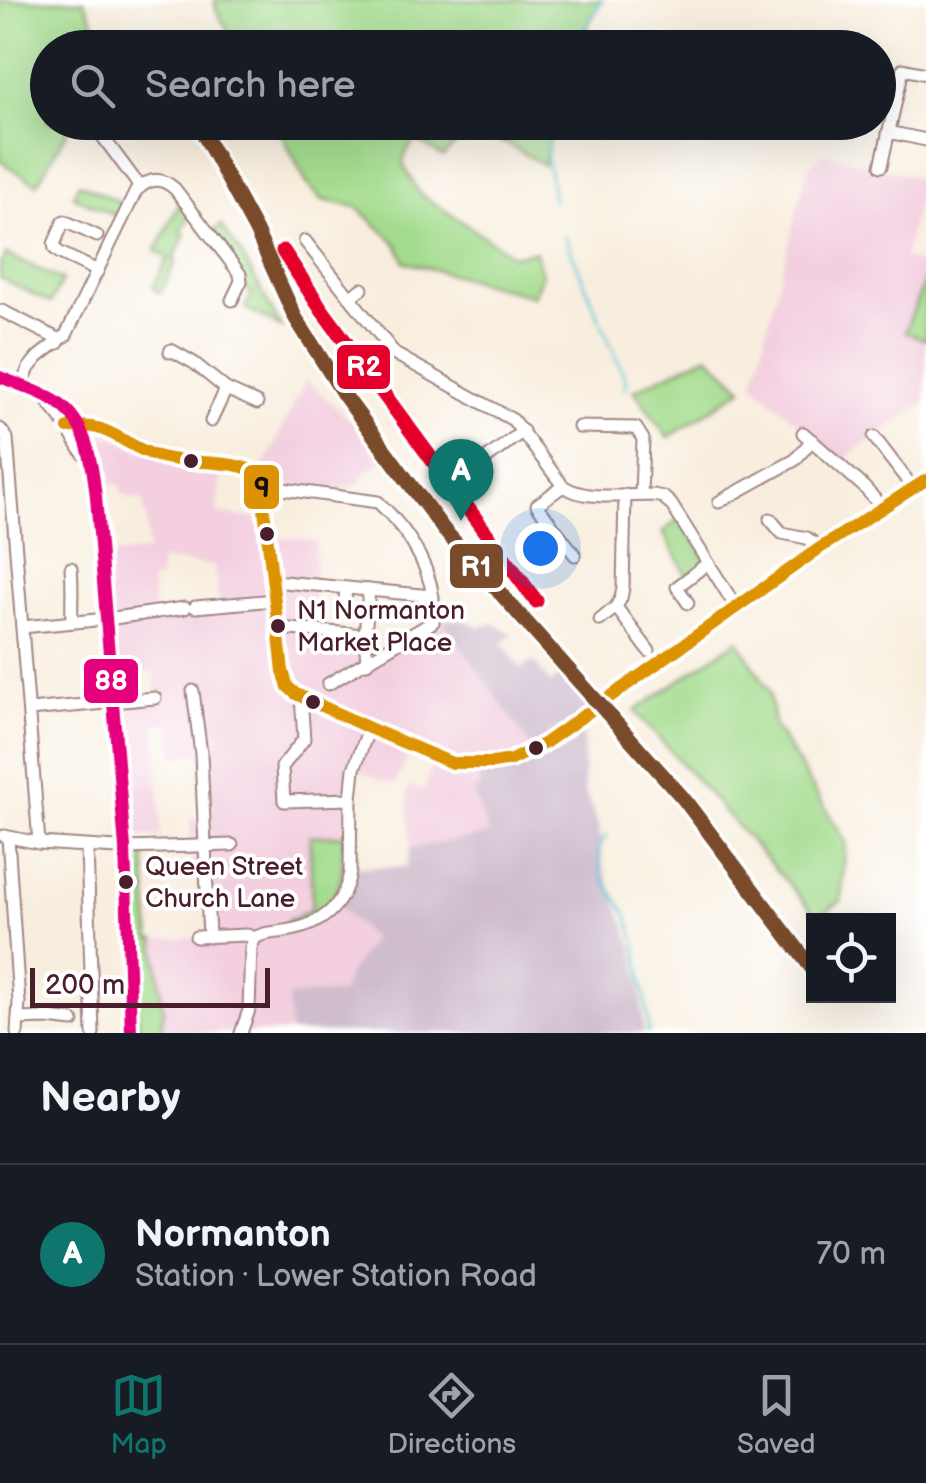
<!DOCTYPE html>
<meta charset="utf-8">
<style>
body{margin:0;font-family:"Balsamiq Sans",sans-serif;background:#20242c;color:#f1f3f6}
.controls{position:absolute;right:30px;bottom:30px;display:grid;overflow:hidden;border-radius:0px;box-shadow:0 10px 40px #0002}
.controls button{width:90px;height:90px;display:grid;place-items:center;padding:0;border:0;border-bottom:2px solid #363941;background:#171b24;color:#f1f3f6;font:50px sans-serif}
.scale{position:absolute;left:30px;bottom:25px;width:240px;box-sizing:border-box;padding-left:10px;border:5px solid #4a1f2b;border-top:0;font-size:28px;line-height:35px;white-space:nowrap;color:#4a1f2b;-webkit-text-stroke:8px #fff;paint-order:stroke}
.you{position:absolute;left:540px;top:548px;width:35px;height:35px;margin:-25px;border:8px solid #fff;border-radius:50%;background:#1a73e8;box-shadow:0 0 0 15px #1a73e833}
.badge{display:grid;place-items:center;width:65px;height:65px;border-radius:50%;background:#0f766e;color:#fff;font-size:32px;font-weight:700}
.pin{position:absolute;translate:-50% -82px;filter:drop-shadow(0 2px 5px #0008)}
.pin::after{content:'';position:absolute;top:52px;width:35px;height:30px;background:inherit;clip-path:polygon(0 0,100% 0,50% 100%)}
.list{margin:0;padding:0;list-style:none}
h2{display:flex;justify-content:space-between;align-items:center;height:130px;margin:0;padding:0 40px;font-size:42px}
h2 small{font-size:32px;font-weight:400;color:#9ea1a6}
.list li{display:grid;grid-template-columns:65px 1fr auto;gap:30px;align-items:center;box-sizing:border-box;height:180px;padding:0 40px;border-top:2px solid #363941}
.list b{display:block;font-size:38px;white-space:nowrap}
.list p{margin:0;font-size:32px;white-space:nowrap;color:#9ea1a6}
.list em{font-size:32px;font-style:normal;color:#9ea1a6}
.icon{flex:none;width:55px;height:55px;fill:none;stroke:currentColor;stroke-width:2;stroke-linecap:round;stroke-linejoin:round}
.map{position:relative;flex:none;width:926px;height:1033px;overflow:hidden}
.search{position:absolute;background:#171b24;box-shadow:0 10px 40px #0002;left:30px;right:30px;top:30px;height:110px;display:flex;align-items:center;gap:25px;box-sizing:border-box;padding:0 35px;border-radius:55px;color:#9ea1a6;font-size:38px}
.sheet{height:310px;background:#171b24}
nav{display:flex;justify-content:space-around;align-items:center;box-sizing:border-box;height:140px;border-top:2px solid #363941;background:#171b24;font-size:28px;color:#9ea1a6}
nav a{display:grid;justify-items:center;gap:5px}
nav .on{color:#0f766e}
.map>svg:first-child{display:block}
.built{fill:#f3cfdf;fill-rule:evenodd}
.industrial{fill:#cfbdce}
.green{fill:#a4dc8e;stroke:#777e5c;stroke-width:2.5}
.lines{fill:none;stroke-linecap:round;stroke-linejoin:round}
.stream{stroke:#5cc5d8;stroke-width:2.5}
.minor-casing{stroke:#a18684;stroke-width:15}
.minor{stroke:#fff;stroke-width:11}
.bus-1-casing{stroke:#fff;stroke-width:20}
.bus-2-casing{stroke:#fff;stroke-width:20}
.bus-1{stroke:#dd9206;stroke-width:12}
.bus-2{stroke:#e5007d;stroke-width:12}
.rail-1-casing{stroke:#fff;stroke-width:22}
.rail-2-casing{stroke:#fff;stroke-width:22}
.rail-1{stroke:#7a4b2a;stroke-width:15}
.rail-2{stroke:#e4002b;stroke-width:15}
.bus-dot{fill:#4a1f2b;stroke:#fff;stroke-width:4}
.labels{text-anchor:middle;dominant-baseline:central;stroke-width:8;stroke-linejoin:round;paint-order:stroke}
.bus-label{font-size:26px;fill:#4a1f2b;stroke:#fff;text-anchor:start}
.line-badge{stroke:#fff;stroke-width:4}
.badge-label{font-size:28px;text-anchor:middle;font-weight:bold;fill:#fff}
.pale-badge-label{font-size:28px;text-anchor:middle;font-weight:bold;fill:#111}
</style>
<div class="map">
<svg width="926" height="1033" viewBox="0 0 926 1033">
<rect width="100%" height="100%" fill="#fff"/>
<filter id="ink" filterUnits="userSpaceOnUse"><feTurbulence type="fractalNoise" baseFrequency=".01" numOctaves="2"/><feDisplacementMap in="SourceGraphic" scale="20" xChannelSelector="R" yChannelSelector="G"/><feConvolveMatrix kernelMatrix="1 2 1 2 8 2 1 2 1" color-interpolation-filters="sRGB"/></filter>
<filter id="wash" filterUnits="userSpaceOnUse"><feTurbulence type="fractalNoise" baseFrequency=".0048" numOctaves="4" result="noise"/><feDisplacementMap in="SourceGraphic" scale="40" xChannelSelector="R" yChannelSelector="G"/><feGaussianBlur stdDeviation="2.25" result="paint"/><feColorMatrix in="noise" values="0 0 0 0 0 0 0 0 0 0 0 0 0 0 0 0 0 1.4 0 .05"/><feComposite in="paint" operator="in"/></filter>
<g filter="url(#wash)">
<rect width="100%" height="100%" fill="#f8eede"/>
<g class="built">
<path d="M822,153L923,179L904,257L926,265V402L874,437L843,461L753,384L806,175L811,165Z"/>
<path d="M306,380L353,423L382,461L364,474L361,483L342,490L260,481V474Z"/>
<path d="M105,433L141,450L222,463L217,513L265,520L268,538H299L316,541L313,606L320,607L317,631L370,636L381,653L443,618L534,750L480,789L472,791L491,835L410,848L407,788L412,786L421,790L425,788L435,757L412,747L395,785L354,769L351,859L372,939L349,972L342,993L289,996L290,1033H161L163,1011L155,940L208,937L205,866H193L190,819L202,818L200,754L174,756L171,723L156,724L161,837L136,835L131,827L123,706L157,701L155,672H111L101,557L148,551L146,518L142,499L127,498L126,494H122L120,484L95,485L90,442L98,435ZM159,560L214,566L218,605L154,611L151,580L160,579Z"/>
</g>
<path class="industrial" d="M461,619L480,627L493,623L513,634L502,643L521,669L534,661L550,683L567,672L593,703L583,717L584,790L599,827L603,865L633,947L640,984L644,1033H290L288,996L342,993L349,972L372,939L338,904L351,867H407L410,848L490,835L472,791L480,788L477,764L533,750L443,620Z"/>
<g class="green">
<path d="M0,0H84L105,47L48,48V122L72,123L37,184L0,161Z"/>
<path d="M215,0H602L576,47L238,48L216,10Z"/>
<path d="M276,123H553L544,165L509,145L470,129L443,157L415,139L405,155L403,164L419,193L513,256L535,251L542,275L533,296L405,262L397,244L357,207L323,200L307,184Z"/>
<path d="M79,183L123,204L118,217L73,196Z"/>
<path d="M180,202L190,215L181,232L185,235L173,259L176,261L160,294L153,288L168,258L156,251Z"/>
<path d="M221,225L241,254L281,327L245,308L252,293L244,288L245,284L209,234Z"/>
<path d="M6,254L62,280L51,303L0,278V263Z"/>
<path d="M926,277V340L905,332Z"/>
<path d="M708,355L743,388L668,438L634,390Z"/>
<path d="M680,518L708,563L688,578L663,532Z"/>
<path d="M738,640L769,691L774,725L846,842L841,901L818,917L635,711Z"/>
<path d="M344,835C344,880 340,916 288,924V920L295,919L312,908L310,836Z"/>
<path d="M140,853H145L151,939L155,940L163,1011L161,1033H139L136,989L139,969V951L134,929L133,864L134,860Z"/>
</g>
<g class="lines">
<g class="stream">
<path d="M575,48L582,31L602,0"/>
<path d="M552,122L547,157L553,200"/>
<path d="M565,237L600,320"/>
<path d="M602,324L626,380L625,390"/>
<path d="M606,836L598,847L601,875L627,914L635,940"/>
<path d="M636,944L648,1019V1033"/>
</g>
</g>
</g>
<g filter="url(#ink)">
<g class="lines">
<g class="minor-casing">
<g id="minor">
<path d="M888,132L926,140"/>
<path d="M103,137L140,187"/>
<path d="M881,166L903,69L926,74"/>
<path d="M97,236L64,221L54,244L55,249L60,253L98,271"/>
<path d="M305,241L395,354L513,420L563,486C584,501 627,495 653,495L663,497L671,504L736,607"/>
<path d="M350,297L362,289"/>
<path d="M2,311L54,337L58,343"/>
<path d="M170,352L171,350L194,363L226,389L257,403"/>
<path d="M0,377C17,384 36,390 52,399C87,418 92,461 96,497L125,848L131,1033"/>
<path d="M21,386L29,368L38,357L66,335L136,191C149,178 161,176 175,189L240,274L241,281L232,300"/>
<path d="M48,402L61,418L82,452L89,459"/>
<path d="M211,421L226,389"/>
<path d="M579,427L636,428L643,439L641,495"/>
<path d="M68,428C106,419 122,445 157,456C190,466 229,457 260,474L283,671L288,687L296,694L369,728L452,763H493L511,760L545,743L820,548L926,480"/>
<path d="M0,429L7,438L39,843"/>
<path d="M803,433L862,485L882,507"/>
<path d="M874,437L913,488"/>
<path d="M483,461L523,431"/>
<path d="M261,486L378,502C410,532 439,577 433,622L328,684"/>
<path d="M563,486L537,505L575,555"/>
<path d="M625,495L623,588L621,598L616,607L649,651"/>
<path d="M719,502L795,460L812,440"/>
<path d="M770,519L782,533L807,538L820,548"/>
<path d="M71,568C73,587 71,603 72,621"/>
<path d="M273,581L432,596"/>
<path d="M688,603L677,587L708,563"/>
<path d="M195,607L275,600"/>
<path d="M344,611L346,588"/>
<path d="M600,620L616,607"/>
<path d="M22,627L107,619L185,608"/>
<path d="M278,628L365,635"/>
<path d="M367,663L365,635L369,590"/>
<path d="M193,691L201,754L209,937"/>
<path d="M301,696L304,739L282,767L284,801L351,799"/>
<path d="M113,702L155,698"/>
<path d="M29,710L106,703"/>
<path d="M4,836L39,843L117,848"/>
<path d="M8,837L19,1002L17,1033"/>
<path d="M87,847L93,1033"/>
<path d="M125,848L232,845"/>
<path d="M196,937L247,935L255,938"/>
<path d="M255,938C264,932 274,933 285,931C320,926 344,907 350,872L351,799L354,769L369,728"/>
<path d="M18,1019L48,1018L73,1021"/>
<path d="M241,1033L249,1010L251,947L255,938"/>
</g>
</g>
<use href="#minor" class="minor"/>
<g class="bus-1-casing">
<path id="bus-1" d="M68,428C106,419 122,445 157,456C190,466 229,457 260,474L283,671L288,687L296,694L369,728L452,763H493L511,760L545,743L820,548L926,480"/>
</g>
<g class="bus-2-casing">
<path id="bus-2" d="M0,377C17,384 36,390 52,399C87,418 92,461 96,497L125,848L131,1033"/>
</g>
<use href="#bus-1" class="bus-1"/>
<use href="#bus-2" class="bus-2"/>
<g class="rail-1-casing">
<path id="rail-1" d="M197,122L256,231L295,317L344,395L444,530L683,798L814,971"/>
</g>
<g class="rail-2-casing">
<path id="rail-2" d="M283,251L322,310L536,601"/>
</g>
<use href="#rail-1" class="rail-1"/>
<use href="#rail-2" class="rail-2"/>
</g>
</g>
<g class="bus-dot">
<circle cx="191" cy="461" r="9"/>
<circle cx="267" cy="534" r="9"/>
<circle cx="278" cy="626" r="9"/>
<circle cx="313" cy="702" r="9"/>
<circle cx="536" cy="748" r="9"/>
<circle cx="126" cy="882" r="9"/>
</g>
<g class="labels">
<g class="bus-label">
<text x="297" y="611">N1 Normanton<tspan x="297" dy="32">Market Place</tspan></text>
<text x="145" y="867">Queen Street<tspan x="145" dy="32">Church Lane</tspan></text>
</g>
</g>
<g class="line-badge">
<rect x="335" y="343" width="57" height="48" rx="10" fill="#e4002b"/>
<rect x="242" y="463" width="39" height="48" rx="10" fill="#dd9206"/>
<rect x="448" y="542" width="57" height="48" rx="10" fill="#7a4b2a"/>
<rect x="82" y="657" width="58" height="48" rx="10" fill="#e5007d"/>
</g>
<g class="badge-label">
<text x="364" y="376">R2</text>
<text x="476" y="576">R1</text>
<text x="111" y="690">88</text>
</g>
<g class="pale-badge-label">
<text x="262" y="497">9</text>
</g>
</svg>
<div class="controls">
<button><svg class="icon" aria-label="locate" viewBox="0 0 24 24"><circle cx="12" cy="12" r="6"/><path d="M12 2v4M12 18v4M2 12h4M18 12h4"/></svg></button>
</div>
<div class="scale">200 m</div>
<div class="you"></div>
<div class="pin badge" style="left:461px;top:521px">A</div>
<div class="search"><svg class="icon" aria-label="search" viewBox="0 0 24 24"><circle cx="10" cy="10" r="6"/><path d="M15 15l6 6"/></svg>Search here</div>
</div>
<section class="sheet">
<h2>Nearby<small></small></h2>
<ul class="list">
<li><span class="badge">A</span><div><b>Normanton</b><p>Station · Lower Station Road</p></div><em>70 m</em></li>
</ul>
</section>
<nav>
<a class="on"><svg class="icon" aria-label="map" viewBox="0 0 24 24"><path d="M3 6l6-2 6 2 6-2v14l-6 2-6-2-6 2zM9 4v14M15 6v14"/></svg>Map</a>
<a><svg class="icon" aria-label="directions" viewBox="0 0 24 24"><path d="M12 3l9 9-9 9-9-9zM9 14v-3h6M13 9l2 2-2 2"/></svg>Directions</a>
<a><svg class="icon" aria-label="saved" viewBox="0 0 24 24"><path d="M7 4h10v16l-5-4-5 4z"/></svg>Saved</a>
</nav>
